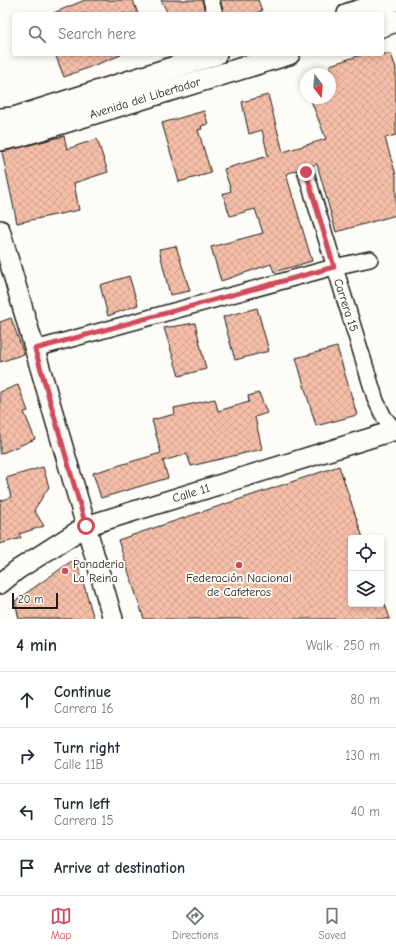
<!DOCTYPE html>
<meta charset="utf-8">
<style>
body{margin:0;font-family:"Comic Neue",sans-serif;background:#f2f2f3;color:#1f2937}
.controls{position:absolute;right:12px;bottom:12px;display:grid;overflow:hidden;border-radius:4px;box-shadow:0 2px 6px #0003}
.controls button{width:36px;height:36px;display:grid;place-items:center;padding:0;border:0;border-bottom:1px solid #e0e1e3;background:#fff;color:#1f2937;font:20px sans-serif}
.compass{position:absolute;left:300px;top:68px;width:36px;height:36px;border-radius:50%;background:#fff;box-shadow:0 2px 6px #0003;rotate:164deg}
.scale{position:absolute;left:12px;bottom:10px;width:46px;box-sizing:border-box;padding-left:4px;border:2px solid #1c1c1c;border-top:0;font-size:11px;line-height:14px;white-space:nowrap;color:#1c1c1c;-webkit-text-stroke:3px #fdfcf7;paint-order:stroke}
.stop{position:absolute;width:12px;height:12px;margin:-9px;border:3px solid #d1495b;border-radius:50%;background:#fff}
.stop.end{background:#d1495b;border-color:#fff;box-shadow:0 1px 4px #0008}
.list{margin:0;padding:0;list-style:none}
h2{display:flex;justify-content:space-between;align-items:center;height:52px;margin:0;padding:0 16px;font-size:17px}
h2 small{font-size:13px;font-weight:400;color:#747a83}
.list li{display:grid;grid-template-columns:26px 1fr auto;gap:12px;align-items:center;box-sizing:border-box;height:56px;padding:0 16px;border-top:1px solid #e0e1e3}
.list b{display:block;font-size:15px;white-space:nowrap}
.list p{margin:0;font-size:13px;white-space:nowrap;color:#747a83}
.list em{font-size:13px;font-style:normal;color:#747a83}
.icon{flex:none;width:22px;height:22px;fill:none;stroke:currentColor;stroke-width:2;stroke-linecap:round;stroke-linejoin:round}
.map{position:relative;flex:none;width:396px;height:619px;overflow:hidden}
.search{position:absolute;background:#fff;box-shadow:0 2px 6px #0003;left:12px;right:12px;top:12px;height:44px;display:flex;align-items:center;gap:10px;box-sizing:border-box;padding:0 14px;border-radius:4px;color:#747a83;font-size:15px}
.sheet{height:276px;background:#fff}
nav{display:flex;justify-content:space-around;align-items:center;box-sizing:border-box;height:56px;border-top:1px solid #e0e1e3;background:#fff;font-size:11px;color:#747a83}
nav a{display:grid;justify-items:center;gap:2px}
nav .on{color:#d1495b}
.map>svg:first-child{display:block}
.building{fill:url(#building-cross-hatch);stroke:#1c1c1c}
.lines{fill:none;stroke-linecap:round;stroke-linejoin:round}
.minor-casing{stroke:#1c1c1c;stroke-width:18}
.tertiary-casing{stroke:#1c1c1c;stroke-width:22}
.secondary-casing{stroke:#1c1c1c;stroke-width:24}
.minor{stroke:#fdfcf7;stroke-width:15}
.tertiary{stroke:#fdfcf7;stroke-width:19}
.secondary{stroke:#fdfcf7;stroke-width:21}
.route{stroke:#d1495b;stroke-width:5}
.poi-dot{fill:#d1495b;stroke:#fdfcf7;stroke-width:1.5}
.labels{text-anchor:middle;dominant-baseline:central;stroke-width:4;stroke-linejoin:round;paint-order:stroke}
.street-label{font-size:12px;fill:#1c1c1c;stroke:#fdfcf7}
.poi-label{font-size:12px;fill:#1c1c1c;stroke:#fdfcf7;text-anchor:start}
</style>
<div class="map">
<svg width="396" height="619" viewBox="0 0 396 619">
<defs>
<pattern id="building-cross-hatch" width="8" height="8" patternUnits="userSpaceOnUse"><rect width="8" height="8" fill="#f4bea8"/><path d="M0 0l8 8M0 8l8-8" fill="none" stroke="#d1a390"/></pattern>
</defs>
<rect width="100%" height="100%" fill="#fdfcf7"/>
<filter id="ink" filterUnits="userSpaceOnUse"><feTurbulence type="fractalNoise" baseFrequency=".025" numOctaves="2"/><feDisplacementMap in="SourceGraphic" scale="8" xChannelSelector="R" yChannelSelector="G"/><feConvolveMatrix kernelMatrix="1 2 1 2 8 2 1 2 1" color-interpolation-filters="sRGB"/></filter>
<g filter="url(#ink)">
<g class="building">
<path d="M85,0H133L138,14H51Z"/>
<path d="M161,0H202L206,14H168Z"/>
<path d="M220,0H258L262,11L253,14H224Z"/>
<path d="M55,54H121V55L64,77Z"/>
<path d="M364,54H391L396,68V135L385,138L396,175V215L336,232L317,164L311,166L303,165L298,170L286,174L312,261L274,272L271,264L221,281L211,247L263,233L255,209L230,216L223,194L231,191L224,169L268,156L262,130L249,134L242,102L268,95L283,152L326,139L310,98H330V65Z"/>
<path d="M204,111L208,124L201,126L202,129L198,130L211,173L179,182L162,123Z"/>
<path d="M64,136L67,149L97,139L108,172L74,183L79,210L17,223L2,152Z"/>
<path d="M176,246L190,291L170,295L159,249Z"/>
<path d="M129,276L138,305L108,316L100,285Z"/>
<path d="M257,308L269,351L235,360L223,317Z"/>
<path d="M11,318L24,354L0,362V322Z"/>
<path d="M195,323L206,369L179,376L164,328Z"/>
<path d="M337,347L357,415L316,426L296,358Z"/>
<path d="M18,385L28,411L24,412L35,439L0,454V392Z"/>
<path d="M259,393L267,413L255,417L262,449L191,466L187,454L163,461L168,478L101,498L93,473L161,453L152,420L175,414L174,408L215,399L218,411L249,402L248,396Z"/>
<path d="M339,466L363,538H351V604H385L390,619H144L118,540Z"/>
<path d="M43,467L49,487L34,510L44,526L19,534L21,538L0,544V501L11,497L6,478Z"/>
<path d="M76,558L94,619H19L15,601Z"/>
</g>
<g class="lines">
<g class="minor-casing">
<g id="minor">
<path d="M211,0L215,14"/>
<path d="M306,173L376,401L384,417L396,432"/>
<path d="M35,349L334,267L370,259"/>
</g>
</g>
<g class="tertiary-casing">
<g id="tertiary">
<path d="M0,230L113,619"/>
<path d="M0,584L17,570L86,526L396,430"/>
</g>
</g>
<g class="secondary-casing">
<g id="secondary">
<path d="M348,14L395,0"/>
<path d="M382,26L396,21"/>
<path d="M0,119L14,118L216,54"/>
<path d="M0,140L19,136L289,54"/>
</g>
</g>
<use href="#minor" class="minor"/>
<use href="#tertiary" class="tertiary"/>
<use href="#secondary" class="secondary"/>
</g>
</g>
<g class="lines" filter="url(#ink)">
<path class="route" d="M86,526L35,349L334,267L306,172"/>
</g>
<g class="poi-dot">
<circle cx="239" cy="565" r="4"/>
<circle cx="65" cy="571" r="4"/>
</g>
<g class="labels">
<g class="street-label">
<text transform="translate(145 98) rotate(-17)">Avenida del Libertador</text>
<text transform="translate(346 305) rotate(72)">Carrera 15</text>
<text transform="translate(191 493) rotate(-17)">Calle 11</text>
</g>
<g class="poi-label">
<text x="73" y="564">Panaderia<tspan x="73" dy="14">La Reina</tspan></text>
<text x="239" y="578" text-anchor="middle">Federación Nacional<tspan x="239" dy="14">de Cafeteros</tspan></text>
</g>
</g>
</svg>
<div class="controls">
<button><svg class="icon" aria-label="locate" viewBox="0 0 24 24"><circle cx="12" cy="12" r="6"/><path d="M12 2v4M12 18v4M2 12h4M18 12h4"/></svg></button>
<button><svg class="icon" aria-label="layers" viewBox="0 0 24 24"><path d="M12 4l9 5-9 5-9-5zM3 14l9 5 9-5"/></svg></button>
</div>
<svg class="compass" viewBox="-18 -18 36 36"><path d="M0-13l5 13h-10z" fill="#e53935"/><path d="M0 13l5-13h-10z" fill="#747a83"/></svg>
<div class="scale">20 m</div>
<div class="stop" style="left:86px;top:526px"></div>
<div class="stop end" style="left:306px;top:172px"></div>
<div class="search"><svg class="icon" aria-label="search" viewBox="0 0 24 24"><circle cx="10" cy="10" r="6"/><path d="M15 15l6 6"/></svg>Search here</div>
</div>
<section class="sheet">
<h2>4 min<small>Walk · 250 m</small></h2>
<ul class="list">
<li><svg class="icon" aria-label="ahead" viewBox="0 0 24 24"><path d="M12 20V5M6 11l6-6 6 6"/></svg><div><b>Continue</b><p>Carrera 16</p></div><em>80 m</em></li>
<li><svg class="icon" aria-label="right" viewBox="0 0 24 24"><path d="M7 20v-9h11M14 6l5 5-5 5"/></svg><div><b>Turn right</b><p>Calle 11B</p></div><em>130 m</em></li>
<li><svg class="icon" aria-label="left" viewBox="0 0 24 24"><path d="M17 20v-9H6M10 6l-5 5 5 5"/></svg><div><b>Turn left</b><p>Carrera 15</p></div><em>40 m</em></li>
<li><svg class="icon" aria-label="arrive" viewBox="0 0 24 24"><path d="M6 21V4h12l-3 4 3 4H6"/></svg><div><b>Arrive at destination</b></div></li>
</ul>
</section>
<nav>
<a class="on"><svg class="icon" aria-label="map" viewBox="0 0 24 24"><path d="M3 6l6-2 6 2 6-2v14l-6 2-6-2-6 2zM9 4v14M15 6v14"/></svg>Map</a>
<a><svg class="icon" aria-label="directions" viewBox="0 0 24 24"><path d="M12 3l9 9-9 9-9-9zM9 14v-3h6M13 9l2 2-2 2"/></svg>Directions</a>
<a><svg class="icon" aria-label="saved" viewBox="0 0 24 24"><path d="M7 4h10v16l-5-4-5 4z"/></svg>Saved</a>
</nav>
